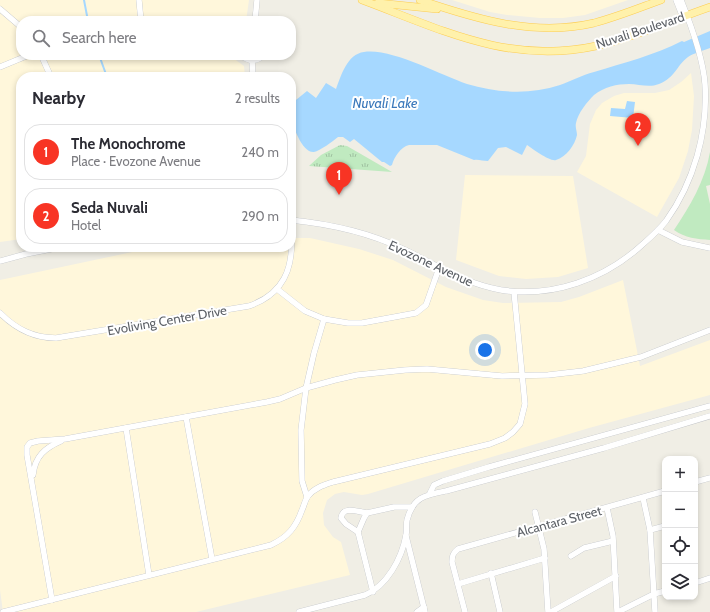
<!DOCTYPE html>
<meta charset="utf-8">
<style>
body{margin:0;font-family:Cabin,sans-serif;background:#f2f2f3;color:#2b2b33}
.controls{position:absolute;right:12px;bottom:12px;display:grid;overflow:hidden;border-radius:8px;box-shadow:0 2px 6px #0003}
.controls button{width:36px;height:36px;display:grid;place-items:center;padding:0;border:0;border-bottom:1px solid #e1e1e2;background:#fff;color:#2b2b33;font:20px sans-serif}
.you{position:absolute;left:485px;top:350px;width:14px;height:14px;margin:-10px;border:3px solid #fff;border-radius:50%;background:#1a73e8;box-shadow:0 0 0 6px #1a73e833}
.badge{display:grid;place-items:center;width:26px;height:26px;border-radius:50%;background:#f83424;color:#fff;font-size:13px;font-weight:700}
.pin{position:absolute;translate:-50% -33px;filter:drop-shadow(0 1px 2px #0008)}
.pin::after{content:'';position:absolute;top:21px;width:14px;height:12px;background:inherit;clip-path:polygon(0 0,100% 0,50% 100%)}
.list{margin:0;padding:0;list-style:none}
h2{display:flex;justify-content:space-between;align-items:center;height:52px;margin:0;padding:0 16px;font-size:17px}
h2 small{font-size:13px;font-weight:400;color:#7c7c81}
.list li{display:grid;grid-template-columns:26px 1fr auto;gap:12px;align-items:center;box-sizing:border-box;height:56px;margin:0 8px 8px;padding:0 8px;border:1px solid #e1e1e2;border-radius:16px}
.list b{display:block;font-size:15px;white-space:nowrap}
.list p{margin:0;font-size:13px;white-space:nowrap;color:#7c7c81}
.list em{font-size:13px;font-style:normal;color:#7c7c81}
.icon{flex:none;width:22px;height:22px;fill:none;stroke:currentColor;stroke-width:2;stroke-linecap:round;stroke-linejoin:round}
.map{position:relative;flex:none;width:710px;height:612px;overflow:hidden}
.search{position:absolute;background:#fff;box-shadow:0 2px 6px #0003;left:16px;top:16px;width:280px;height:44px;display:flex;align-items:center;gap:10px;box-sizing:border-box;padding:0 14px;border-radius:16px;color:#7c7c81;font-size:15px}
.panel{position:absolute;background:#fff;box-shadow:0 2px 6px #0003;left:16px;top:72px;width:280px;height:180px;border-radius:16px}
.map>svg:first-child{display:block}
.commercial{fill:#fff7db}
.grass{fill:url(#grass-tufts)}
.park{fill:#c0eac0}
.water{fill:#a6d8ff}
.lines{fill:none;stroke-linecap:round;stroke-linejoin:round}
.stream{stroke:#a6d8ff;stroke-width:2}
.minor-casing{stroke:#babdc2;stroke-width:6}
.major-casing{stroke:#fdcd51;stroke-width:8}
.minor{stroke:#fff;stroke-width:5.5}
.major{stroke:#fff1ab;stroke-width:7}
.labels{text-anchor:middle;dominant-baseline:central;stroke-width:4;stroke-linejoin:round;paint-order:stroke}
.street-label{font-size:13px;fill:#5d6167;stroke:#fff}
.water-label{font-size:14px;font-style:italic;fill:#3a78bb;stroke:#fff}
</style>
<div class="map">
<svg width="710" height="612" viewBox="0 0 710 612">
<defs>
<pattern id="grass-tufts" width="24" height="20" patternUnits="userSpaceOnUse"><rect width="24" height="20" fill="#c0eac0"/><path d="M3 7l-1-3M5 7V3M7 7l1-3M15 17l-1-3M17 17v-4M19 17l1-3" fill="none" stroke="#9fc1a0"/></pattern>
</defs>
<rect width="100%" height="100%" fill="#f0eee5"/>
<g class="commercial">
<path d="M0,0H249L246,21H21V55H232L233,58L244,66L245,77H21V239L0,242Z"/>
<path d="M452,0H628L585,15L563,18H540L507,15L490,12Z"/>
<path d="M691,73L694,96L692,130L688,151L679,178L657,217L577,172L586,156L590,124L596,110L602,103L614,96L624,93H655L669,90L681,82Z"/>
<path d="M465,175L573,176L588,268L558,277L526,279L499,276L456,260Z"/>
<path d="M291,238H310L359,249L393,260L446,287L483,300L503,303L561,302L579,297L623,280L640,366L710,340V395L589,428L368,494L362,495L344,492L335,494L327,500L323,513L324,525L333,537L341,542L350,575L196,612H3L0,590V280L156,247H291Z"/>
</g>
<path class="grass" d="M340,145L347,146L392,172L309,166L321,155Z"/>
<path class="park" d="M710,152V185L706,186L710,204V240C697,239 685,238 674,230C690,206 705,181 710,152Z"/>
<g class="water">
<path d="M710,31V48C703,51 694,53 688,57C676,66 676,77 659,84C649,88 639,84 629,84C617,84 604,87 594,95C587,102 578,113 576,123C575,127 577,131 577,135C575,145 566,157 556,160C550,162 533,149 527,145L522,155L506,147L498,148L488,161C483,161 478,159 474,160L437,145H409C401,147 394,157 392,165L390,166L384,162H382L354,139L350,142L343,137H338C333,141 320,151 314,152C302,153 293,126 291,117C290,113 291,108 291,104L307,91L316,98L326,83L336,89C341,76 347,54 364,52C392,48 440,75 467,84C497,93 530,95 560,85C571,81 582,75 594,72C623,63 655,55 682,41L684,42Z"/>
<path d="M627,101L635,102L633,118L610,116L611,108L625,109Z"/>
</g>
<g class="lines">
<g class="stream">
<path d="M84,0L88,21"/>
<path d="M99,55L107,77"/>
</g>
<g class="minor-casing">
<g id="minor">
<path d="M139,0L141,21"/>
<path d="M676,0L684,20"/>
<path d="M0,9L21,27"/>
<path d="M255,21L257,0"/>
<path d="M41,55L51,77"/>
<path d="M241,55C248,62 257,62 264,55"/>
<path d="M252,60L253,77"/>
<path d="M0,67L29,55"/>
<path d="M291,220C330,224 368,232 403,249C435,264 465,284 501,290C553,298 605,279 643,244C651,237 659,230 666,221C694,182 708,132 705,84C703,57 691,25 681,0"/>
<path d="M658,230L682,242L710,248"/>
<path d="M0,261L26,254L62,247"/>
<path d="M277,289L305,311L324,319L348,323H362L416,313L426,305L439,268"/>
<path d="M0,313C16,329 33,338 56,338L249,306C284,294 294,268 291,234"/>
<path d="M186,417L212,559"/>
<path d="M126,428L149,575"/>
<path d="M33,475C35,456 45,448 61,441"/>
<path d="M695,482L710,478"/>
<path d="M430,493L434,485L443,481L489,467L710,406"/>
<path d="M307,497L302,481L301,430L306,388L314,353L324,319"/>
<path d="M643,498L650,530L655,612"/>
<path d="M607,508L613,536L617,612"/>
<path d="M535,512L544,549L548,612"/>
<path d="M695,526V530"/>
<path d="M650,530L665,526"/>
<path d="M358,532L346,524L341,518C343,505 358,512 367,513"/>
<path d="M406,536L425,612"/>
<path d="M571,556L584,548L613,541"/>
<path d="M491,573L500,612"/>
<path d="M695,583L710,578"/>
<path d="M458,584L545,558"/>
<path d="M373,592L358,532L364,518L367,513L394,507H412"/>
<path d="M52,600L27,455V447L30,443L38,441L65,439L267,402L280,399L306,388L335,380L357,375L405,370L427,369L502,376L548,375L583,371L641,357L710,330"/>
<path d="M3,612L271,545C288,537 296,527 302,510C304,506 305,500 308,496C314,488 324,485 333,482L490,444L505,438L513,432L520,424L525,404L514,292"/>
<path d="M299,612L365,595C387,586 402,558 406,535C407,530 406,525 407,520C413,497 425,495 446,491L604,448L710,416"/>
<path d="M417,612L424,607"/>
<path d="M465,612L452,562C452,556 453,553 458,549L665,491"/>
<path d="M551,612L616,576"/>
<path d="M618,612L654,594L665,591"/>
</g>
</g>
<g class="major-casing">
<g id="major">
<path d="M362,0C440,29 509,65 596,46C635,37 672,20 710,7"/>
<path d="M420,0C476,19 534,37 594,23C617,17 639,8 661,0"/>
<path d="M378,3L437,9"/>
</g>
</g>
<use href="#minor" class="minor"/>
<use href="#major" class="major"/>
</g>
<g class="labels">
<g class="street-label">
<text transform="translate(640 30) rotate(-18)">Nuvali Boulevard</text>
<text transform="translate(431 263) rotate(25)">Evozone Avenue</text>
<text transform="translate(167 320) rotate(-10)">Evoliving Center Drive</text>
<text transform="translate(559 521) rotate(-15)">Alcantara Street</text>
</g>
<g class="water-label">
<text x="385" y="103">Nuvali Lake</text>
</g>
</g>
</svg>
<div class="controls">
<button>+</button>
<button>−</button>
<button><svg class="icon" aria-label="locate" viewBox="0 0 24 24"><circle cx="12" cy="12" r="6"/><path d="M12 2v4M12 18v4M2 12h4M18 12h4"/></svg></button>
<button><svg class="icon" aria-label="layers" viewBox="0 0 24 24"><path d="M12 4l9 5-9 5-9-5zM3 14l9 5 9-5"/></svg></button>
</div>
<div class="you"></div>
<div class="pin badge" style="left:339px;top:195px">1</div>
<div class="pin badge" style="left:638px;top:146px">2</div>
<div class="search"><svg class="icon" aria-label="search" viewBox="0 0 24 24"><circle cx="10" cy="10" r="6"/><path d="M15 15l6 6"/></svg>Search here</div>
<section class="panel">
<h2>Nearby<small>2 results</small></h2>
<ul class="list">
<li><span class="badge">1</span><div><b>The Monochrome</b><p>Place · Evozone Avenue</p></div><em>240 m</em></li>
<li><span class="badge">2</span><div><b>Seda Nuvali</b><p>Hotel</p></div><em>290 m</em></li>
</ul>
</section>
</div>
